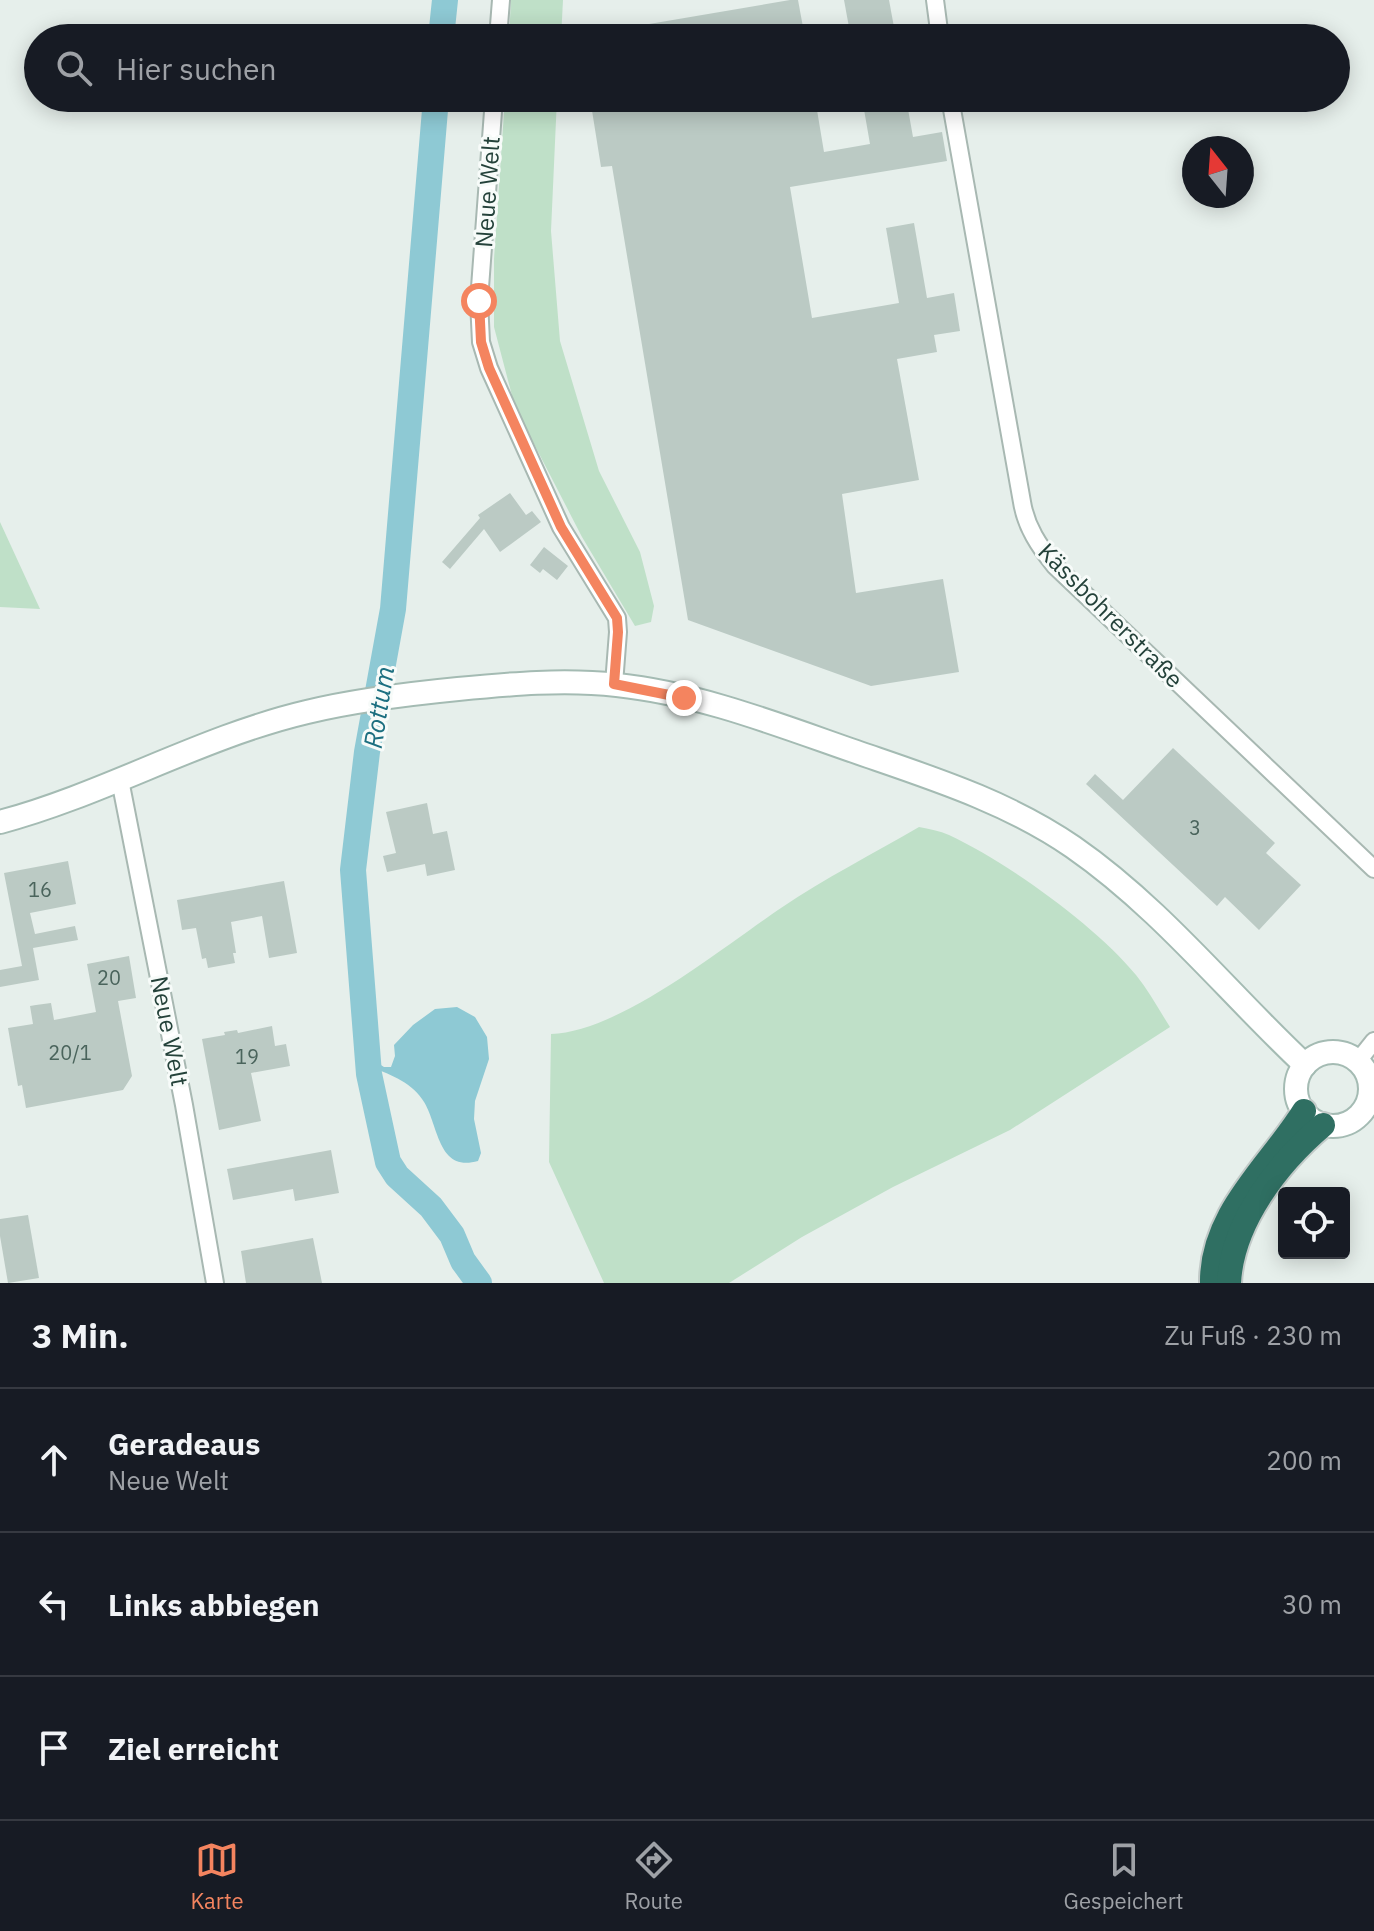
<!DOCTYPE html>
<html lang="de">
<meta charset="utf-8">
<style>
body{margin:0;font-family:"IBM Plex Sans",sans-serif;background:#242831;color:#f1f3f6}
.controls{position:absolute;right:24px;bottom:24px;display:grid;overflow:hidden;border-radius:8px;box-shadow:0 4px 20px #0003}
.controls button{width:72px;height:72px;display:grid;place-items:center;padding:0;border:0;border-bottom:2px solid #363941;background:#171b24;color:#f1f3f6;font:40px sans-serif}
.compass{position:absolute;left:1182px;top:136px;width:72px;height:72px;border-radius:50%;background:#171b24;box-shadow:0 4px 20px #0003;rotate:343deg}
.stop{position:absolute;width:24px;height:24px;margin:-18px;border:6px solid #f4845f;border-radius:50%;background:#fff}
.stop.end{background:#f4845f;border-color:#fff;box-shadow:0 2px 8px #0008}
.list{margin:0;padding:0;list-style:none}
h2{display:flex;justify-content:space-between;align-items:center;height:104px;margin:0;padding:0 32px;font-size:34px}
h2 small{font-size:26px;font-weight:400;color:#9ea1a6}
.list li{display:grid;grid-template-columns:52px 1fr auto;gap:24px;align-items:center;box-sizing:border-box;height:144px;padding:0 32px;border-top:2px solid #363941}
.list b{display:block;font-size:30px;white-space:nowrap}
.list p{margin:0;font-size:26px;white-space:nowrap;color:#9ea1a6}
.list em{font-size:26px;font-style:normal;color:#9ea1a6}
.icon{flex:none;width:44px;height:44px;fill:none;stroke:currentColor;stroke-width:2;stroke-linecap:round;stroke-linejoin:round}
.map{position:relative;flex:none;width:1374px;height:1283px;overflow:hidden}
.search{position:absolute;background:#171b24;box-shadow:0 4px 20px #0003;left:24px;right:24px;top:24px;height:88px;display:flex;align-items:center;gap:20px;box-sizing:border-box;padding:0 28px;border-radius:44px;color:#9ea1a6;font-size:30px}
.sheet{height:536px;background:#171b24}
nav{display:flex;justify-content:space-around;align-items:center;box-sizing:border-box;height:112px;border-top:2px solid #363941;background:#171b24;font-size:22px;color:#9ea1a6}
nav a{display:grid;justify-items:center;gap:4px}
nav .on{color:#f4845f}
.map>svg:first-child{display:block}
.green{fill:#bfe0c8}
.water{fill:#8ec9d4}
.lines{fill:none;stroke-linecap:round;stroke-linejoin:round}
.river{stroke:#8ec9d4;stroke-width:26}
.building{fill:#bbcac4}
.street-casing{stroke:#a8b8b2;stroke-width:20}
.secondary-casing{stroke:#a4bbb3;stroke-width:26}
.highway-casing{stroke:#c2cac8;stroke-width:28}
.street{stroke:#fff;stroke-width:16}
.secondary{stroke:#fff;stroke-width:22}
.highway{stroke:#2f6f62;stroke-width:24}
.route{stroke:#f4845f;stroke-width:10}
.labels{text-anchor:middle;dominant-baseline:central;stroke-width:6;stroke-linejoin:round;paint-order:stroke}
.number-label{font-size:20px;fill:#4a645c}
.street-label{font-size:24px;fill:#24423a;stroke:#f7fbf9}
.water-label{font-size:26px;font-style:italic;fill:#1c6f80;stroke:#f7fbf9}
</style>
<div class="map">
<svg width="1374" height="1283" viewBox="0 0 1374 1283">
<rect width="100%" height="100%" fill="#e6efeb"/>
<g class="green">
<path d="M511,0H563L561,38H509Z"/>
<path d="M505,98H557L551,231L560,341L599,471L640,552L654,606L651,622L635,626L582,537L515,407L494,327V259Z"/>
<path d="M0,522L40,609L0,607Z"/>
<path d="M919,827C929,829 940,831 949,835C1007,862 1096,926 1136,975C1149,991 1159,1010 1170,1027L1010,1130L893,1187L802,1237L729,1283H604L549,1162L551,1034C620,1032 723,947 781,908C825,878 873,854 919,827Z"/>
</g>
<path class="water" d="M457,1007L475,1017L487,1037L489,1059L475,1101L474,1119L481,1153L478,1161C436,1173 439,1122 422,1099C410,1081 388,1074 369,1066L368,1057L384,1067H391L395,1056L394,1045L413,1025L435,1009Z"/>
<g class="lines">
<g class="river">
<path d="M441,38L445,0"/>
<path d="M436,98L393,609L367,752L353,870L369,1074L388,1162L397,1176L431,1207L452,1235L463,1261L479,1283"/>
</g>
</g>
<g class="building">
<path d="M790,0H798L805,38H603L602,32Z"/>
<path d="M844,0H889L896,38H851Z"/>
<path d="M590,98H815L824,152L870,144L862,98H906L913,137L942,132L947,161L790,187L812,318L899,303L886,228L914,223L927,298L954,293L960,331L934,335L937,352L897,359L919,480L842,494L856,593L943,579L959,672L871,686L688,620L612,166L601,167Z"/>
<path d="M510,493L526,515L532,511L541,522L500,552L484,529L450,569L442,562L480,518L478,515Z"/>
<path d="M544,547L568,566L557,580L543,569L540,573L530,565Z"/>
<path d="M1173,748L1275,843L1266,853L1301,885L1259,930L1225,897L1217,906L1086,784L1095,774L1123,800Z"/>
<path d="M427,803L433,834L447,831L455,870L427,876L425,864L387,872L383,856L396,853L386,812Z"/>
<path d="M68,861L76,904L30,913L35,934L75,926L78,940L33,948L39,980L0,987V970L22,966L4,873Z"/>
<path d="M284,881L297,953L269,958L262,916L231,922L236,953H233L235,963L208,968L206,958L202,959L196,928L182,930L177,900Z"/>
<path d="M129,956L136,998L118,1001L132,1076L123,1090L26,1108L22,1085L18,1086L8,1028L33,1024L30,1006L36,1005L51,1003L54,1020L96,1012L87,964Z"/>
<path d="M272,1026L275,1046L286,1044L290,1066L251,1073L261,1121L219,1130L202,1039L225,1035L224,1032L237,1030L238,1033Z"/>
<path d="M331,1150L339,1193L295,1201L293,1189L233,1200L227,1169Z"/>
<path d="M28,1215L39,1278L8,1283L0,1236V1219Z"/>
<path d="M313,1238L322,1283H246L241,1251Z"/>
</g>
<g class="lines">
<g class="street-casing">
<g id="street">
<path d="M935,0L940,38"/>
<path d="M498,38L501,0"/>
<path d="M494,98L479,301L481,342L489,368L561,527L617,618L618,632L614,684"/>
<path d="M950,98L1022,502C1026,527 1039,546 1055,566L1374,869"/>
<path d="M120,780L184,1105L215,1283"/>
<path d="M1358,1061L1374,1041"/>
</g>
</g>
<g class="secondary-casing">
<g id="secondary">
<path d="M0,822C105,794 201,737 307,712C356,700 407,694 458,689C510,684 564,679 617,685C703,694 786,728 868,756C938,780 1011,804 1073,847C1161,908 1228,993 1305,1065"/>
<circle cx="1333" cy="1089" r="37"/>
</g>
</g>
<g class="highway-casing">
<g id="highway">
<path d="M1212,1283C1211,1213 1270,1166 1304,1111"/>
<path d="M1229,1283C1232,1222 1278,1163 1323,1125"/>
</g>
</g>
<use href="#street" class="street"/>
<use href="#secondary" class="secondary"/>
<use href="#highway" class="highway"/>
</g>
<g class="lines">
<path class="route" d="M479,301L481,342L489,368L561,527L617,618L618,632L614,684L684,698"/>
</g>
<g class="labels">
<g class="number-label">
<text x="1195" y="827">3</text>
<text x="40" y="889">16</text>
<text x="109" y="977">20</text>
<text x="70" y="1052">20/1</text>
<text x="247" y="1056">19</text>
</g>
<g class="street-label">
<text transform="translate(487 192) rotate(-86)">Neue Welt</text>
<text transform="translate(1111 615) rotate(45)">Kässbohrerstraße</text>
<text transform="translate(170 1031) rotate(79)">Neue Welt</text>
</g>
<g class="water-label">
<text transform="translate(378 707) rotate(-81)">Rottum</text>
</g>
</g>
</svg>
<div class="controls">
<button><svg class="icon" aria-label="locate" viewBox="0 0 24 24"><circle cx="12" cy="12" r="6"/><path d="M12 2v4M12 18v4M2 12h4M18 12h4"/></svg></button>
</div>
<svg class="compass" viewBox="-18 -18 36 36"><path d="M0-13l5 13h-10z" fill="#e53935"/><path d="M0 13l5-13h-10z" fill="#9ea1a6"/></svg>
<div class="stop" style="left:479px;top:301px"></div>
<div class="stop end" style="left:684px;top:698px"></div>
<div class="search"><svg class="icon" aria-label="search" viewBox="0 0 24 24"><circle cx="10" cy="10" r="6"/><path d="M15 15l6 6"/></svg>Hier suchen</div>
</div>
<section class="sheet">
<h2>3 Min.<small>Zu Fuß · 230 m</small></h2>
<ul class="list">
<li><svg class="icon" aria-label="ahead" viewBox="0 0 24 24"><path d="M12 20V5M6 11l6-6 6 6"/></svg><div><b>Geradeaus</b><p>Neue Welt</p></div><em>200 m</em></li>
<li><svg class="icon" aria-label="left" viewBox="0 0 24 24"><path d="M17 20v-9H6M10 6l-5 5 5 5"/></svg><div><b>Links abbiegen</b></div><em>30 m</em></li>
<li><svg class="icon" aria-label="arrive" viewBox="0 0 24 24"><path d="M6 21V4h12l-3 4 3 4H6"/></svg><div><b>Ziel erreicht</b></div></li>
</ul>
</section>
<nav>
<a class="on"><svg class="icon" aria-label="map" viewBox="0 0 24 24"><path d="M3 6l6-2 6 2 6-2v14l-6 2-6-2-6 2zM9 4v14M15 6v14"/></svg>Karte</a>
<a><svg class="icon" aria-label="directions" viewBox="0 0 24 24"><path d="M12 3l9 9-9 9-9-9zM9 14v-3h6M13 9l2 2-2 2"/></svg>Route</a>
<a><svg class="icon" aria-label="saved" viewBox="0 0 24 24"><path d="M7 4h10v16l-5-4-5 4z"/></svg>Gespeichert</a>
</nav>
